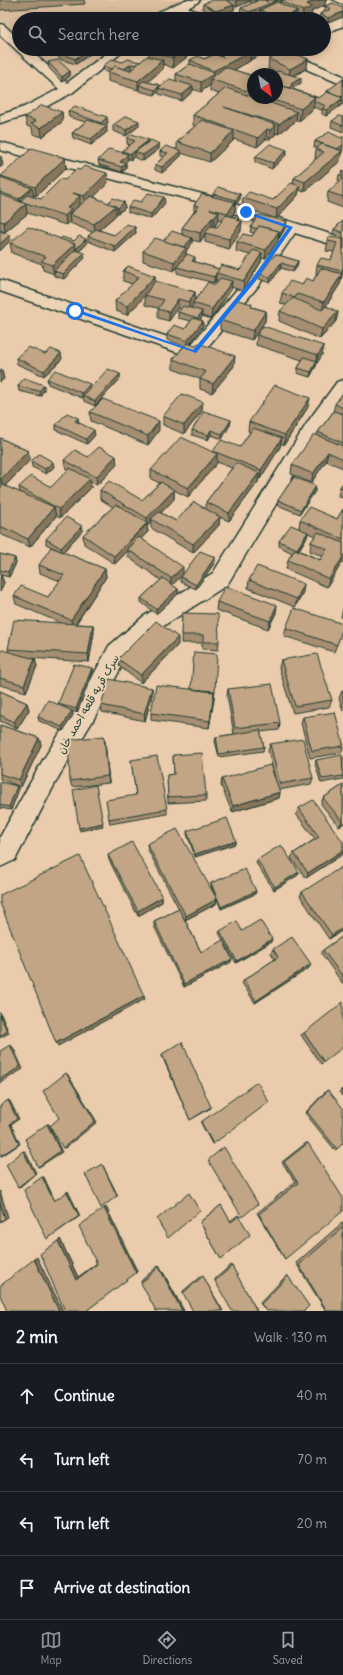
<!DOCTYPE html>
<meta charset="utf-8">
<style>
body{margin:0;font-family:Delius,"Playpen Sans Arabic",sans-serif;background:#242831;color:#f1f3f6}
.compass{position:absolute;left:247px;top:68px;width:36px;height:36px;border-radius:50%;background:#171b24;box-shadow:0 2px 10px #0003;rotate:148deg}
.stop{position:absolute;width:12px;height:12px;margin:-9px;border:3px solid #1a73e8;border-radius:50%;background:#fff}
.stop.end{background:#1a73e8;border-color:#fff;box-shadow:0 1px 4px #0008}
.list{margin:0;padding:0;list-style:none}
h2{display:flex;justify-content:space-between;align-items:center;height:52px;margin:0;padding:0 16px;font-size:17px}
h2 small{font-size:13px;font-weight:400;color:#9ea1a6}
.list li{display:grid;grid-template-columns:26px 1fr auto;gap:12px;align-items:center;box-sizing:border-box;height:64px;padding:0 16px;border-top:1px solid #363941}
.list b{display:block;font-size:15px;white-space:nowrap}
.list em{font-size:13px;font-style:normal;color:#9ea1a6}
.icon{flex:none;width:22px;height:22px;fill:none;stroke:currentColor;stroke-width:2;stroke-linecap:round;stroke-linejoin:round}
.map{position:relative;flex:none;width:343px;height:1311px;overflow:hidden}
.search{position:absolute;background:#171b24;box-shadow:0 2px 10px #0003;left:12px;right:12px;top:12px;height:44px;display:flex;align-items:center;gap:10px;box-sizing:border-box;padding:0 14px;border-radius:22px;color:#9ea1a6;font-size:15px}
.sheet{height:308px;background:#171b24}
nav{display:flex;justify-content:space-around;align-items:center;box-sizing:border-box;height:56px;border-top:1px solid #363941;background:#171b24;font-size:11px;color:#9ea1a6}
nav a{display:grid;justify-items:center;gap:2px}
nav .on{color:#8c9099}
.map>svg:first-child{display:block}
.built{fill:#dabd9d}
.lines{fill:none;stroke-linecap:round;stroke-linejoin:round}
.minor-casing{stroke:#1f3d34;stroke-width:3}
.tertiary-casing{stroke:#1f3d34;stroke-width:3}
.minor{fill:#ecd2b4;fill-rule:evenodd}
.tertiary{fill:#ecd2b4;fill-rule:evenodd}
.wall{fill:#a68e72;stroke:#1f3d34;fill-rule:evenodd}
.shaded-wall{fill:#87745c;stroke:#1f3d34}
.building{fill:#c1a584;stroke:#1f3d34}
.route{fill:#1a73e8}
.labels{text-anchor:middle;dominant-baseline:central;stroke-width:3.5;stroke-linejoin:round;paint-order:stroke}
.street-label{font-size:11px;fill:#1f3d34;stroke:#ecd2b4}
</style>
<div class="map">
<svg width="343" height="1311" viewBox="0 0 343 1311">
<rect width="100%" height="100%" fill="#eacbab"/>
<filter id="ink" filterUnits="userSpaceOnUse"><feTurbulence type="fractalNoise" baseFrequency=".025" numOctaves="2"/><feDisplacementMap in="SourceGraphic" scale="8" xChannelSelector="R" yChannelSelector="G"/><feConvolveMatrix kernelMatrix="1 2 1 2 8 2 1 2 1" color-interpolation-filters="sRGB"/></filter>
<g filter="url(#ink)">
<g class="built">
<path d="M0,0H184L164,10L153,19H19V40L0,20Z"/>
<path d="M28,49H115L67,90Z"/>
</g>
<g class="lines">
<g class="minor-casing">
<g id="minor">
<path d="M185,0H200L198,2L188,8L208,16L210,19H194L178,12L166,19H153L161,11Z"/>
<path d="M316,0H331L343,6V15L318,2Z"/>
<path d="M343,17V26L324,34V25Z"/>
<path d="M0,24L4,25L19,39V49H29L67,83L112,49H126L72,93L34,113L0,123V115L24,107L59,89L0,35Z"/>
<path d="M265,49H281L343,76V85L267,52Z"/>
<path d="M0,142L206,195L343,238V248L295,233L259,285L200,356L194,358L188,356L0,291V280L191,345L247,277L282,229L196,201L0,150Z"/>
</g>
</g>
<g class="tertiary-casing">
<path id="tertiary" d="M343,380V399L321,430L227,585L160,628L125,660L92,722L59,776L15,860L0,867V837L43,760L76,708L109,646L144,616L213,573L309,420L337,382Z"/>
</g>
<use href="#minor" class="minor"/>
<use href="#tertiary" class="tertiary"/>
</g>
<g class="wall">
<path d="M0,0H84L85,4L0,10Z"/>
<path d="M212,0H292L325,5L312,11L311,16L319,18L320,14L325,11V6L333,3L328,23L325,22L324,26V19H260V13L249,17L240,13L241,8L251,4V1L236,7L234,6V10L216,17L202,9L203,4Z"/>
<path d="M152,49H196L188,54V56L173,68L163,64V69L147,82L160,85V87L176,81V74L190,64V60L204,59L214,54V52H215V49H268V51L250,60V61L234,70L253,76V98H277L276,72L268,69L269,59L307,68L295,76L301,83L293,88V89L319,98L326,93L327,91L343,80V103L326,116L322,114V110L313,107V109L299,121L296,120V121L278,134L275,133V135L269,140L266,139L257,147L234,139V140L210,162L181,153V156L162,173L155,170V165L163,157L160,156V151L177,149V142L195,126L193,125V115L219,94L210,91V85L201,92L193,89V91L182,101L159,94L158,92L155,95L139,91V89L138,90L108,81V73L104,71L103,66L123,62H140L149,56V51Z"/>
<path d="M89,50V55L76,64L59,59V53Z"/>
<path d="M48,62L70,71V76L62,82L49,68Z"/>
<path d="M68,111L108,123L104,126L107,132L91,145L73,138L72,133L85,122L69,117Z"/>
<path d="M62,112L63,121L42,137L33,134L32,128L27,126L25,117Z"/>
<path d="M343,117V132L331,127L332,121Z"/>
<path d="M113,125L139,126L126,136L113,131Z"/>
<path d="M127,138L149,140V142L159,144V149L143,161L135,158V156L131,160L128,158V160L124,163H126V169L122,172L99,165L98,160L122,153V151L130,145L127,144Z"/>
<path d="M315,141L342,151L340,161L304,192L299,190L298,195L276,219L286,227L279,239H278V241L265,259L262,258L261,262L243,291L231,287V290L211,319L202,316L200,320L203,321V326L189,344L234,366L212,393L200,389V379L173,369V359L184,346L167,340V334L185,329L191,321L178,318V312L181,309L178,308L169,321L158,318V308L145,305V296L127,315L116,311L115,301L132,284L123,281V271L155,276V282L195,292V301L215,285L216,283V279L214,283L177,273V268L174,271L143,261V251L163,241L182,234V228L194,212V205L213,197V194H240V199L235,205V211L232,216L238,218V220L241,231L229,249L205,242V235L200,242L192,240V243L186,251V255L195,262L219,269L240,270L250,255L236,251L237,242L252,236L254,233L250,232L251,227L274,218L242,207L243,198L273,200L293,184L294,178L316,159H315L316,149L317,148L314,147ZM218,220L222,221L217,227H214L218,221Z"/>
<path d="M287,150L286,155L272,169L255,162V157Z"/>
<path d="M65,158L66,168L36,196L33,195V197L41,199L65,180L108,183L94,197L108,203L124,202L125,208L118,213H116V215L99,230L114,235L135,227L136,233L115,252L88,241V236L92,232L70,223V221L66,225L27,213V214L5,232L0,230V177H2L1,176Z"/>
<path d="M343,171V208L327,202L328,192L340,181L338,180L339,175Z"/>
<path d="M141,202L165,203L151,219L128,212V207Z"/>
<path d="M343,221V237L342,238L333,234L334,229Z"/>
<path d="M60,239L74,241L86,239L87,244L79,251L85,258L64,279L54,276V274L43,270L42,264L12,253L10,243Z"/>
<path d="M343,239L342,275L340,284L326,306L338,312L336,321L320,339L279,321L280,311L286,305L280,303L282,293L313,281L317,274H316L317,265L331,260L334,252L326,251L328,241Z"/>
<path d="M275,254L298,261L297,267L293,272L281,268L270,283L259,279L260,274Z"/>
<path d="M252,307L266,311L265,321L252,340L220,330V320Z"/>
<path d="M257,335L322,355L317,363L316,366L310,377L297,373L298,368L302,360L256,345Z"/>
<path d="M16,358L62,359L44,376L17,364Z"/>
<path d="M120,374V379L95,406L84,401L83,397L82,398L48,384L47,379L90,388Z"/>
<path d="M18,386L44,390L40,396L19,391Z"/>
<path d="M343,393V468L326,461L311,483L291,474L292,465L317,435L318,432L333,412L335,404Z"/>
<path d="M308,407L284,445L281,443L280,447L260,479L259,478L258,482L229,521L219,517V525L193,553L151,528V523L147,526L148,532L141,538L183,575L215,562L196,589L181,582V577L182,575L172,585L178,589V594L156,614L141,602V598L161,580L128,557V551L115,564L84,544L83,535L113,507L100,499V490L142,500L160,483L151,479V470L213,452V451L240,447L250,432L248,431L249,422ZM217,462L232,468L206,502V509L176,521L161,513L174,499V490L188,497L217,463Z"/>
<path d="M202,411L184,434L163,425V416Z"/>
<path d="M90,412L159,430L148,445L91,421Z"/>
<path d="M78,418L79,423L95,435L87,444L56,430V425Z"/>
<path d="M231,420L230,425L222,439L211,435L208,440L192,435V430Z"/>
<path d="M0,438L28,451L30,460L5,486L20,493L19,487H51L68,470L66,469L64,460L88,457L117,465L97,485L90,482L91,488L60,518L55,515L56,516L30,547L0,534V489L2,487L0,486Z"/>
<path d="M31,461L54,467L46,474L32,467Z"/>
<path d="M343,483V498L338,496L340,487Z"/>
<path d="M315,491L300,514L277,505L278,500Z"/>
<path d="M343,509V561L327,587L286,569L288,560L292,553L279,546V541L299,528L300,520L337,519ZM308,533L315,536L311,542L310,551L322,556L320,560L299,550L307,537Z"/>
<path d="M82,526V531L63,552L105,569L106,577L76,624L93,625L94,632L89,662L30,658L37,666L26,692L0,685V655L9,652L8,649L61,623L16,604L14,596L48,597L60,581L40,573L39,565L58,550L46,544V539Z"/>
<path d="M0,554L15,558L16,563L9,577L1,575L4,583L0,574Z"/>
<path d="M249,580L303,592L295,607L248,588Z"/>
<path d="M217,602L276,613L268,629L216,610Z"/>
<path d="M343,609V618L341,617Z"/>
<path d="M182,613L219,642L218,650L202,649V643H181Z"/>
<path d="M286,628H343L334,652L284,636Z"/>
<path d="M178,645L141,683L119,666L118,659Z"/>
<path d="M281,660L332,700L329,707L293,713L279,668Z"/>
<path d="M92,668V673L77,713L72,711L73,715L63,731L39,721L38,717L58,705V704Z"/>
<path d="M152,688V695L145,721L102,712L101,705Z"/>
<path d="M191,689L215,691L209,728L151,720V713Z"/>
<path d="M228,689L280,723L279,730L260,732L264,747L263,751L219,757L215,741L216,737L234,734L227,696Z"/>
<path d="M0,691L27,703L29,710L17,729L0,721Z"/>
<path d="M342,691H343V711L339,698Z"/>
<path d="M303,717L343,743V748L341,753L310,758L301,723Z"/>
<path d="M0,725L39,738L41,745L21,787L0,779Z"/>
<path d="M105,742L109,783L72,787L70,781Z"/>
<path d="M270,744L313,778L311,784L279,790L280,792L279,798L232,812L221,785L222,779L275,778L268,751Z"/>
<path d="M173,755L206,795V801L168,803L167,775H174Z"/>
<path d="M343,757V779L321,783L315,764L316,760Z"/>
<path d="M131,760L167,809V814L110,824L109,819L136,795Z"/>
<path d="M0,782L17,786L19,789L11,810L0,808Z"/>
<path d="M343,785V824L339,827L321,804L323,798Z"/>
<path d="M299,808L343,842V854L306,878L291,858L294,853L315,839L296,814Z"/>
<path d="M187,831L235,844L195,857L187,834Z"/>
<path d="M147,844L216,899L211,886V883L256,891L255,894L221,909L217,899L216,904L185,920L201,952L231,962L184,987L154,926V921L179,909L148,850Z"/>
<path d="M108,855L162,897V902L138,916L109,860Z"/>
<path d="M257,860L299,872L298,875L274,890L256,863Z"/>
<path d="M302,892L343,930L329,939L300,896Z"/>
<path d="M220,931H242L271,942L236,963L219,933Z"/>
<path d="M343,936V984L321,953L323,950Z"/>
<path d="M273,949L309,968L255,1003L242,983L244,980L275,959L271,953Z"/>
<path d="M304,1033L324,1062L321,1064L301,1035Z"/>
<path d="M162,1054L211,1107V1108L190,1120L162,1056Z"/>
<path d="M343,1088V1097L339,1092Z"/>
<path d="M328,1090L337,1149L335,1150L305,1113L326,1091Z"/>
<path d="M201,1122L213,1144H212L201,1123Z"/>
<path d="M306,1143H308L285,1259L283,1256L257,1213L295,1182L282,1162Z"/>
<path d="M221,1205L230,1221L238,1215L239,1216L221,1259L200,1222Z"/>
<path d="M106,1207L137,1271L86,1311L60,1239L78,1277L97,1263Z"/>
<path d="M342,1223H343V1311H326L296,1263Z"/>
<path d="M159,1265L184,1311L141,1283L142,1280Z"/>
<path d="M231,1265L257,1311L215,1281V1279Z"/>
<path d="M202,1275L223,1311L183,1293V1291Z"/>
<path d="M287,1275L288,1276L266,1311L260,1303Z"/>
</g>
<g class="shaded-wall">
<path d="M237,0H251V1L236,7Z"/>
<path d="M278,0H284L281,1L280,4L260,10V13L249,17V12Z"/>
<path d="M317,0H326L325,5L312,11L311,16L305,19H302L303,11L307,4Z"/>
<path d="M234,5V10L216,17V11Z"/>
<path d="M297,11V18L296,19H282Z"/>
<path d="M343,12V17L328,23V18Z"/>
<path d="M185,49H196L188,54V56L173,68V58Z"/>
<path d="M254,49H268V51L250,60L251,51Z"/>
<path d="M89,50V55L76,64L75,59Z"/>
<path d="M251,52L250,61L215,80L210,79V85L201,92V82L213,74V71Z"/>
<path d="M308,59L307,68L289,78L290,69Z"/>
<path d="M163,60V69L143,86L139,85V89L138,90V81Z"/>
<path d="M131,64V69L123,76L122,71Z"/>
<path d="M70,71V76L62,82V77Z"/>
<path d="M301,78V83L293,88V90L288,88L291,84Z"/>
<path d="M160,85V89L158,88V92L155,95V90Z"/>
<path d="M193,86V91L182,101V95Z"/>
<path d="M315,97L313,109L299,121L301,109Z"/>
<path d="M343,99V104L326,116L327,110Z"/>
<path d="M62,112L63,121L42,137L41,128Z"/>
<path d="M297,112L296,121L278,134L279,124Z"/>
<path d="M107,117L108,123L101,128V123Z"/>
<path d="M139,121V126L126,136V130Z"/>
<path d="M276,125L275,135L269,140L270,130Z"/>
<path d="M107,126V132L91,145V139Z"/>
<path d="M267,129L266,139L257,147L258,138Z"/>
<path d="M234,131V140L210,162V153Z"/>
<path d="M149,140V146L135,152V156L131,160V154Z"/>
<path d="M159,144V149L143,161V155Z"/>
<path d="M343,145V150L334,156L335,150Z"/>
<path d="M287,150L286,155L272,169L273,163Z"/>
<path d="M181,151V156L162,173V167Z"/>
<path d="M342,151L340,161L304,192L305,182Z"/>
<path d="M128,154V160L121,167L120,162Z"/>
<path d="M1,156L3,165L0,168V157Z"/>
<path d="M65,158L66,168L36,196L35,187Z"/>
<path d="M126,163V169L122,172V167Z"/>
<path d="M107,173L108,183L85,206L84,196Z"/>
<path d="M300,186L298,195L276,219L277,209Z"/>
<path d="M32,188L34,197L20,201L21,208L26,204L27,214L5,232L4,222L21,208L19,199Z"/>
<path d="M240,194V199L235,205L236,200Z"/>
<path d="M80,196V205L69,214L70,221L66,225L65,216L67,208Z"/>
<path d="M164,197L165,203L151,219V214Z"/>
<path d="M124,202L125,208L118,213V208Z"/>
<path d="M235,202V211L228,223V213Z"/>
<path d="M116,206V215L95,233L94,224Z"/>
<path d="M219,212L218,221L214,228V218Z"/>
<path d="M212,218V227L205,233V235L200,242V233Z"/>
<path d="M238,218V227L242,221L241,231L229,249V239Z"/>
<path d="M287,221L286,227L279,239L280,234Z"/>
<path d="M135,227L136,233L115,252V246Z"/>
<path d="M279,231L278,241L265,259L266,250Z"/>
<path d="M10,235L11,240L0,251V244Z"/>
<path d="M192,238V243L186,251V258L174,271V262L182,249Z"/>
<path d="M86,239L87,244L77,253V248Z"/>
<path d="M75,244L76,254L54,271V274L52,265Z"/>
<path d="M84,253L85,258L64,279L63,274Z"/>
<path d="M262,253L261,262L243,291L244,281Z"/>
<path d="M195,257V262L192,261Z"/>
<path d="M298,261L297,267L293,272L294,267Z"/>
<path d="M281,263V268L270,283V277Z"/>
<path d="M343,267V271L340,284L322,312L324,302L341,276Z"/>
<path d="M216,274V279L214,283V277Z"/>
<path d="M155,276V285L145,295V296L127,315V306Z"/>
<path d="M232,281L231,290L211,319L212,309Z"/>
<path d="M195,292V302L193,303V305L189,311V302Z"/>
<path d="M178,299V308L169,321V312Z"/>
<path d="M202,311V317L198,324V318Z"/>
<path d="M266,311L265,321L252,340L253,331Z"/>
<path d="M338,312L336,321L320,339L322,329Z"/>
<path d="M203,321V326L187,347V341Z"/>
<path d="M324,346L322,355L317,363L316,366L310,377L311,372L316,363L318,355Z"/>
<path d="M61,353L62,359L44,376V371Z"/>
<path d="M235,356L234,366L212,393L213,384Z"/>
<path d="M2,370L4,379L0,382V371Z"/>
<path d="M120,374V379L95,406V401Z"/>
<path d="M90,384V389L83,396V397L82,398V393Z"/>
<path d="M44,385V390L40,396L39,391Z"/>
<path d="M310,398L308,407L284,445L285,435Z"/>
<path d="M203,402L202,411L184,434V425Z"/>
<path d="M78,418L79,423L75,421Z"/>
<path d="M231,420L230,425L222,439V434Z"/>
<path d="M159,421V430L148,445V436Z"/>
<path d="M94,430L95,435L87,444L86,439Z"/>
<path d="M211,430V435L208,440V435Z"/>
<path d="M282,438L280,447L260,479L261,470Z"/>
<path d="M28,451L30,460L3,488L1,479Z"/>
<path d="M328,452L326,461L311,483L313,474Z"/>
<path d="M217,454V463L188,497V488Z"/>
<path d="M116,456L117,465L97,485L96,477Z"/>
<path d="M53,462L54,467L46,474L45,469Z"/>
<path d="M259,473L258,482L229,521V513Z"/>
<path d="M90,479L91,488L60,518L59,509Z"/>
<path d="M316,486L315,491L300,514L301,510Z"/>
<path d="M174,490V499L153,521L151,519V523L147,526L148,532L129,550L127,549L128,551L115,564L114,556L147,524V518Z"/>
<path d="M54,507L56,516L30,547L28,539Z"/>
<path d="M220,517L219,525L193,553V544Z"/>
<path d="M82,526V531L62,553L61,548Z"/>
<path d="M308,532L307,537L296,554L297,550Z"/>
<path d="M215,557V562L196,589V585Z"/>
<path d="M343,557V561L327,587L329,579Z"/>
<path d="M15,558L16,563L9,577L8,572Z"/>
<path d="M183,567V575L171,586V578Z"/>
<path d="M105,569L106,577L73,628L71,620Z"/>
<path d="M1,575L4,583L0,592V578Z"/>
<path d="M304,584L303,592L295,607L297,599Z"/>
<path d="M178,589V594L156,614V609Z"/>
<path d="M277,605L276,613L268,629L270,621Z"/>
<path d="M93,625L94,632L89,662L88,654Z"/>
<path d="M178,637V645L141,683V675Z"/>
<path d="M35,659L37,666L26,692L24,685Z"/>
<path d="M92,668V673L77,713L76,709Z"/>
<path d="M152,688V695L145,721L144,714Z"/>
<path d="M214,692V700L209,728L210,721Z"/>
<path d="M27,703L29,710L17,729L14,722Z"/>
<path d="M72,711L73,715L63,731L62,727Z"/>
<path d="M104,736L105,742L109,783L108,776Z"/>
<path d="M39,738L41,745L21,787L19,780Z"/>
<path d="M17,786L19,789L11,810L9,807Z"/>
<path d="M96,789L103,826L80,831L79,828Z"/>
<path d="M280,792L279,798L232,812L233,806Z"/>
<path d="M343,820V824L339,827L342,821Z"/>
<path d="M236,841L235,844L195,857V854Z"/>
<path d="M343,850V854L306,878L308,873Z"/>
<path d="M299,872L298,875L274,890L275,887Z"/>
<path d="M256,891L255,894L221,909V907Z"/>
<path d="M162,897V902L138,916V911Z"/>
<path d="M217,899L216,904L185,920L186,916Z"/>
<path d="M343,928V930L329,939L332,935Z"/>
<path d="M272,939L271,942L236,963L237,961Z"/>
<path d="M232,959L231,962L184,987V984Z"/>
<path d="M311,964L309,968L255,1003L256,1001Z"/>
<path d="M144,996L145,999L58,1046L56,1043Z"/>
<path d="M0,1012L9,1033L0,1038Z"/>
<path d="M10,1045L13,1047L23,1069L0,1083V1079Z"/>
<path d="M66,1073L68,1075L97,1122L65,1148H63Z"/>
<path d="M8,1100L10,1101L19,1119L11,1124L20,1144L2,1156H0L10,1124Z"/>
<path d="M47,1124H49L62,1152L39,1167H38Z"/>
<path d="M23,1151H25L36,1173L20,1187H18Z"/>
<path d="M102,1164L118,1196H117Z"/>
<path d="M42,1177H44L55,1201H54Z"/>
<path d="M0,1191L8,1217L0,1222Z"/>
<path d="M68,1191L80,1216L47,1239L67,1192Z"/>
<path d="M106,1207L137,1271L136,1273L104,1208Z"/>
<path d="M60,1239L78,1277L76,1280L58,1241Z"/>
<path d="M37,1257L63,1311H59L34,1259Z"/>
<path d="M159,1265L184,1311H182L159,1267Z"/>
</g>
<g class="building">
<path d="M212,0H226L234,5L216,11L203,4Z"/>
<path d="M254,0H264L268,2L265,0H278L249,12L241,8L257,1Z"/>
<path d="M283,0H292L293,1L295,0H317L307,4L312,7L303,11L281,1Z"/>
<path d="M277,2L297,11L282,19H265L273,16L260,10Z"/>
<path d="M333,3L343,8V12L328,18L320,14L331,9L325,6Z"/>
<path d="M295,14L306,19H286Z"/>
<path d="M209,15L221,19H201Z"/>
<path d="M302,15L307,18L313,15L321,19H306L300,16Z"/>
<path d="M65,49H87L89,50L75,59L59,53Z"/>
<path d="M152,49H185L173,58L149,51Z"/>
<path d="M221,49H246L251,52L213,71L190,60L198,56L204,59L215,54L224,58L214,52Z"/>
<path d="M247,49H254L251,51Z"/>
<path d="M292,52L308,59L290,69L269,59L280,53L285,55Z"/>
<path d="M147,56L163,60L138,81L108,72L115,66L130,71Z"/>
<path d="M112,59L123,62L128,59L140,62L136,65L131,64L124,69L115,66L112,69L103,66Z"/>
<path d="M58,60L70,71L62,77L48,62Z"/>
<path d="M190,64L215,73L201,82L176,74Z"/>
<path d="M225,67L253,76V93L210,79Z"/>
<path d="M278,71L301,78L291,84L293,85L288,88L278,84H277V74H273Z"/>
<path d="M170,79L193,86L182,95L158,88Z"/>
<path d="M343,80V97L327,91L343,79Z"/>
<path d="M143,81L160,85L155,90L139,85Z"/>
<path d="M277,84L315,97L301,109L267,98H277Z"/>
<path d="M226,88L253,97V98H256L297,112L279,124L224,107L276,125L270,130L267,129L258,138L193,115Z"/>
<path d="M327,92L343,98L327,110L322,109L326,106L314,101L315,97L313,96L319,98Z"/>
<path d="M42,105L62,112L41,128L31,124L36,121L25,117Z"/>
<path d="M75,106L107,117L101,123L68,111Z"/>
<path d="M126,116L139,121L126,130L113,125Z"/>
<path d="M339,116L343,117V126L332,121Z"/>
<path d="M88,120L107,126L91,139L72,133Z"/>
<path d="M202,120L234,131L210,153L177,142Z"/>
<path d="M329,132L341,138L343,136V145L337,149L315,141Z"/>
<path d="M132,134L149,140L131,154L122,151L135,141L127,138Z"/>
<path d="M151,140L159,144L143,155L135,152Z"/>
<path d="M270,144L287,150L273,163L255,157Z"/>
<path d="M322,144L342,151L305,182L294,178L324,152L316,149Z"/>
<path d="M166,146L181,151L162,167L155,165L168,153L160,151Z"/>
<path d="M32,148L65,158L35,187L1,176Z"/>
<path d="M109,149L128,154L120,162L126,163L122,167L98,160Z"/>
<path d="M84,166L107,173L84,196L73,193L80,196L67,208L71,209L65,216L20,201L27,195L41,199L61,179L65,180L76,169L80,170Z"/>
<path d="M343,171V176L339,175Z"/>
<path d="M0,177L32,188L19,199L0,192Z"/>
<path d="M343,178V197L328,192Z"/>
<path d="M291,183L300,186L277,209L243,198L249,192L273,200Z"/>
<path d="M218,187L240,194L236,200L213,194Z"/>
<path d="M148,193L164,197L151,214L128,207L134,200L141,202Z"/>
<path d="M0,194L26,204L4,222L0,221Z"/>
<path d="M202,194L235,202L228,213L210,209L219,212L214,218H212L200,233L182,228L199,206L194,205Z"/>
<path d="M91,196L116,206L94,224L69,214Z"/>
<path d="M113,198L124,202L118,208L116,207V206L108,203Z"/>
<path d="M226,215L238,218L237,220L242,221L229,239L205,233L211,226L217,227Z"/>
<path d="M258,215L287,221L280,234L279,233V231L259,226L257,229L251,227Z"/>
<path d="M343,221V233L334,229Z"/>
<path d="M127,224L135,227L115,246L88,236L96,229L114,235Z"/>
<path d="M259,226L279,231L266,250L237,242L243,234L252,236Z"/>
<path d="M28,227L75,244L52,265L41,261L46,257L10,243Z"/>
<path d="M0,231L10,235L0,244Z"/>
<path d="M172,231L192,238L184,247L163,241Z"/>
<path d="M79,236L86,239L77,248L75,247V244L60,239L62,237L74,241Z"/>
<path d="M329,237L343,239V267L342,271L317,265L321,258L331,260L337,243L328,241Z"/>
<path d="M155,238L186,248L174,262L143,251Z"/>
<path d="M75,250L84,253L63,274L54,271Z"/>
<path d="M253,250L262,253L244,281L216,273L221,265L240,270Z"/>
<path d="M187,254L195,257L192,261L219,269L214,277L177,267Z"/>
<path d="M275,254L298,261L294,267L281,263L270,277L260,274Z"/>
<path d="M128,266L155,276L127,306L115,301L139,277L123,271Z"/>
<path d="M321,268L342,274L324,302L297,294L295,298L282,293L290,281L302,285L306,278L313,281Z"/>
<path d="M220,278L232,281L212,309L193,303L208,282L215,285Z"/>
<path d="M155,281L195,292L189,302L178,299L169,312L158,309L164,300L145,295Z"/>
<path d="M293,298L322,310L326,306L338,312L322,329L280,311Z"/>
<path d="M235,299L252,304L251,307L266,311L253,331L220,320Z"/>
<path d="M183,306L202,311L198,318L178,312Z"/>
<path d="M193,318L203,321L187,341L167,334L174,325L185,329Z"/>
<path d="M263,326L324,346L318,355L257,335Z"/>
<path d="M187,343L196,346L198,343L235,356L213,384L200,379L206,372L173,359Z"/>
<path d="M28,347L45,354L51,349L61,353L44,371L16,358Z"/>
<path d="M304,357L317,361L311,372L298,368Z"/>
<path d="M108,369L120,374L95,401L83,396Z"/>
<path d="M55,370L90,384L82,393L47,379Z"/>
<path d="M24,378L44,385L39,391L18,386Z"/>
<path d="M275,385L310,398L285,435L249,422Z"/>
<path d="M343,393V408L335,404Z"/>
<path d="M182,394L203,402L184,425L163,416Z"/>
<path d="M103,399L159,421L148,436L90,412Z"/>
<path d="M204,411L231,420L222,434L211,430L208,435L192,430Z"/>
<path d="M334,411L343,414V443L318,432Z"/>
<path d="M67,413L78,418L75,421L94,430L86,439L56,425Z"/>
<path d="M253,428L282,438L261,470L213,451L221,440L240,447Z"/>
<path d="M314,434L343,446V459L328,452L313,474L292,465Z"/>
<path d="M181,437L217,454L188,488L151,470Z"/>
<path d="M0,438L28,451L1,479H0Z"/>
<path d="M99,447L116,456L96,477L64,460L75,450L88,457Z"/>
<path d="M39,454L53,462L45,469L31,461Z"/>
<path d="M236,463L259,473L229,513L206,502Z"/>
<path d="M70,468L90,479L59,509L19,487L31,476L51,487Z"/>
<path d="M294,477L316,486L301,510L278,500Z"/>
<path d="M109,481L142,500L161,482L174,490L147,518L100,490Z"/>
<path d="M343,483V488L340,487Z"/>
<path d="M3,485L54,507L28,539L0,526V489Z"/>
<path d="M194,502L220,517L193,544L151,519L159,512L176,521Z"/>
<path d="M116,504L147,523L114,556L83,535Z"/>
<path d="M309,507L337,519L343,509V539L300,520Z"/>
<path d="M66,517L82,526L61,548L46,539Z"/>
<path d="M291,525L308,532L297,549L279,541Z"/>
<path d="M318,532L343,543V557L329,579L288,560L295,549L320,560L327,549L311,542Z"/>
<path d="M139,537L183,567L171,578L127,549Z"/>
<path d="M51,547L105,569L71,620L14,596L21,586L48,597L64,575L39,565Z"/>
<path d="M200,551L215,557L196,585L181,577Z"/>
<path d="M0,554L15,558L8,572L0,570Z"/>
<path d="M257,566L304,584L297,599L249,580Z"/>
<path d="M163,578L178,589L156,609L141,598Z"/>
<path d="M225,586L277,605L270,621L217,602Z"/>
<path d="M294,608L343,624V627L337,645L286,628Z"/>
<path d="M182,613L218,614L219,642H203V635H181Z"/>
<path d="M14,620L93,625L88,654L8,649Z"/>
<path d="M156,621L178,637L141,675L118,659Z"/>
<path d="M2,650L35,659L24,685L0,678V655Z"/>
<path d="M194,652L217,654L215,691L191,689Z"/>
<path d="M317,654L332,700L295,706L281,660Z"/>
<path d="M74,664L92,668L76,709L58,704Z"/>
<path d="M109,679L152,688L144,714L101,705Z"/>
<path d="M272,684L280,723L235,728L228,689Z"/>
<path d="M156,685L214,692L210,721L151,713Z"/>
<path d="M0,691L27,703L14,722L0,715Z"/>
<path d="M48,700L72,711L62,727L38,717Z"/>
<path d="M335,712L343,743V746L312,751L303,717Z"/>
<path d="M0,725L39,738L19,780L0,774Z"/>
<path d="M260,730L264,747L219,754L216,737Z"/>
<path d="M104,736L108,776L70,781L68,740Z"/>
<path d="M303,739L313,778L280,784L270,744Z"/>
<path d="M202,753L206,795L168,797L167,775L174,774L173,755Z"/>
<path d="M342,755L343,776L322,779L316,760Z"/>
<path d="M157,756L167,809L109,819L106,800L136,795L131,760Z"/>
<path d="M270,765L280,792L233,806L222,779Z"/>
<path d="M0,782L17,786L9,807L0,805Z"/>
<path d="M96,785L103,823L79,828L73,790Z"/>
<path d="M343,785V820L342,821L323,798Z"/>
<path d="M313,800L343,842V850L308,873L294,853L319,837L299,808Z"/>
<path d="M227,818L236,841L195,854L187,831Z"/>
<path d="M177,829L217,899L186,916L147,844Z"/>
<path d="M132,842L162,897L138,911L108,855Z"/>
<path d="M281,845L299,872L275,887L257,860Z"/>
<path d="M80,856L144,996L56,1043L0,903V895Z"/>
<path d="M343,866V928L332,935L302,892Z"/>
<path d="M245,869L256,891L221,907L211,883Z"/>
<path d="M179,909L201,952L223,940L232,959L184,984L154,921Z"/>
<path d="M260,920L272,939L237,961L220,931L237,921L242,931Z"/>
<path d="M343,936V977L323,950Z"/>
<path d="M292,937L311,964L256,1001L244,980L278,957L273,949Z"/>
<path d="M343,1002V1047L324,1062L304,1033Z"/>
<path d="M0,1015L7,1031L0,1036Z"/>
<path d="M182,1042L211,1107L190,1120L162,1054Z"/>
<path d="M10,1045L20,1067L0,1079V1051Z"/>
<path d="M66,1073L95,1121L63,1148L50,1126L59,1118L43,1091Z"/>
<path d="M257,1082L269,1102L213,1144L201,1122Z"/>
<path d="M343,1089V1094L341,1091Z"/>
<path d="M328,1090L343,1108V1143L337,1149L307,1112Z"/>
<path d="M8,1100L17,1119L10,1124L19,1144L0,1156V1106Z"/>
<path d="M47,1124L60,1151L38,1167L25,1139Z"/>
<path d="M308,1143L343,1198V1211L285,1259L259,1214L298,1183L284,1162Z"/>
<path d="M224,1147L258,1204L242,1217L208,1160Z"/>
<path d="M23,1151L35,1174L18,1187L6,1165Z"/>
<path d="M102,1164L117,1196L101,1208L85,1174Z"/>
<path d="M42,1177L54,1201L67,1192L79,1216L47,1239L24,1190Z"/>
<path d="M189,1193L200,1211L168,1238L157,1219Z"/>
<path d="M0,1203L5,1219L0,1221Z"/>
<path d="M221,1205L231,1222L239,1216L250,1235L221,1259L200,1222Z"/>
<path d="M104,1208L136,1273L86,1311H65L40,1254L58,1241L76,1280L97,1264L79,1226Z"/>
<path d="M343,1227V1311H327L299,1265Z"/>
<path d="M34,1259L59,1311H7L0,1295V1286Z"/>
<path d="M232,1266L257,1311H232L215,1281Z"/>
<path d="M159,1267L182,1311H156L141,1283Z"/>
<path d="M203,1276L222,1311H193L183,1293Z"/>
<path d="M288,1276L309,1306L304,1311H266L261,1304Z"/>
</g>
</g>
<path class="route" d="M246,211L293,227L255,282L196,353L72,311L76,309L193,350L251,280L288,228L244,213Z"/>
<g class="labels">
<g class="street-label">
<text transform="translate(88 704) rotate(-60)">سرک قریه قلعه احمد خان</text>
</g>
</g>
</svg>
<svg class="compass" viewBox="-18 -18 36 36"><path d="M0-13l5 13h-10z" fill="#e53935"/><path d="M0 13l5-13h-10z" fill="#9ea1a6"/></svg>
<div class="stop" style="left:75px;top:311px"></div>
<div class="stop end" style="left:246px;top:212px"></div>
<div class="search"><svg class="icon" aria-label="search" viewBox="0 0 24 24"><circle cx="10" cy="10" r="6"/><path d="M15 15l6 6"/></svg>Search here</div>
</div>
<section class="sheet">
<h2>2 min<small>Walk · 130 m</small></h2>
<ul class="list">
<li><svg class="icon" aria-label="ahead" viewBox="0 0 24 24"><path d="M12 20V5M6 11l6-6 6 6"/></svg><div><b>Continue</b></div><em>40 m</em></li>
<li><svg class="icon" aria-label="left" viewBox="0 0 24 24"><path d="M17 20v-9H6M10 6l-5 5 5 5"/></svg><div><b>Turn left</b></div><em>70 m</em></li>
<li><svg class="icon" aria-label="left" viewBox="0 0 24 24"><path d="M17 20v-9H6M10 6l-5 5 5 5"/></svg><div><b>Turn left</b></div><em>20 m</em></li>
<li><svg class="icon" aria-label="arrive" viewBox="0 0 24 24"><path d="M6 21V4h12l-3 4 3 4H6"/></svg><div><b>Arrive at destination</b></div></li>
</ul>
</section>
<nav>
<a class="on"><svg class="icon" aria-label="map" viewBox="0 0 24 24"><path d="M3 6l6-2 6 2 6-2v14l-6 2-6-2-6 2zM9 4v14M15 6v14"/></svg>Map</a>
<a><svg class="icon" aria-label="directions" viewBox="0 0 24 24"><path d="M12 3l9 9-9 9-9-9zM9 14v-3h6M13 9l2 2-2 2"/></svg>Directions</a>
<a><svg class="icon" aria-label="saved" viewBox="0 0 24 24"><path d="M7 4h10v16l-5-4-5 4z"/></svg>Saved</a>
</nav>
